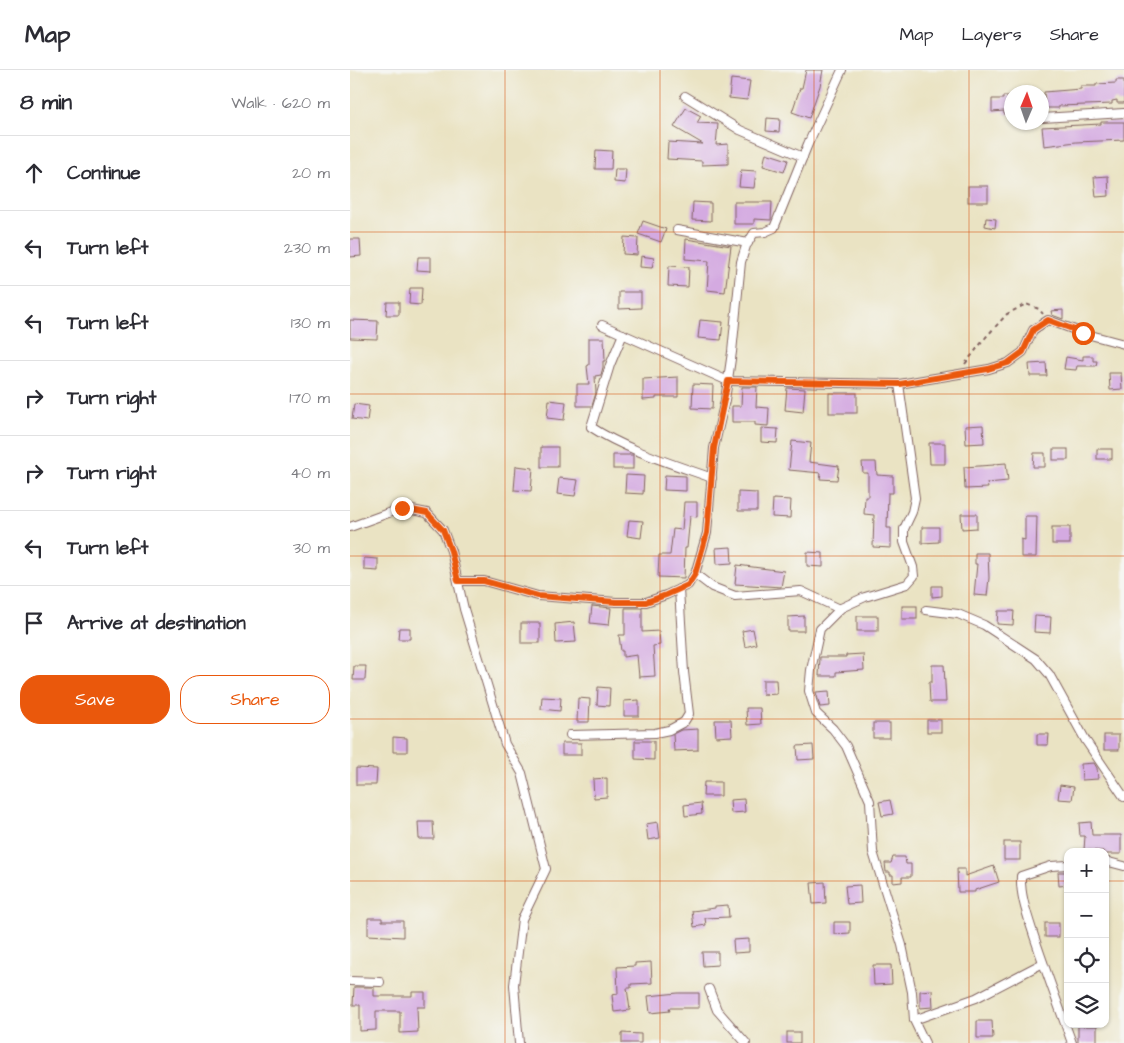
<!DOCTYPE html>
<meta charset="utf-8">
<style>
body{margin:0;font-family:"Architects Daughter",sans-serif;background:#f2f2f3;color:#2b2b33}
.controls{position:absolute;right:15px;bottom:15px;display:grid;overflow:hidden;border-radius:10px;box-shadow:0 1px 4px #0004}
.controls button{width:45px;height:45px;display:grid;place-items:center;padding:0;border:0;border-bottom:1px solid #e1e1e2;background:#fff;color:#2b2b33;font:25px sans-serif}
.compass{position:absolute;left:654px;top:15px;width:45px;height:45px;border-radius:50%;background:#fff;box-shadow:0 1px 4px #0004;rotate:2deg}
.stop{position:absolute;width:15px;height:15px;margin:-11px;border:4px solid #ea580c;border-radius:50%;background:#fff}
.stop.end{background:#ea580c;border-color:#fff;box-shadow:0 1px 5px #0008}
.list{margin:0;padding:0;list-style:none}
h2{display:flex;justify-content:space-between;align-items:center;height:65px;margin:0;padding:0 20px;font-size:21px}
h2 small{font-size:16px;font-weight:400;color:#7c7c81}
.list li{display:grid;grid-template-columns:32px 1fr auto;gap:15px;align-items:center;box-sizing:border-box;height:75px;padding:0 20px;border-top:1px solid #e1e1e2}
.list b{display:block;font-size:19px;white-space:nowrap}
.list em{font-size:16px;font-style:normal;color:#7c7c81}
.actions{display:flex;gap:10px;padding:15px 20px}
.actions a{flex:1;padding:11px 0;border:1px solid #ea580c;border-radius:20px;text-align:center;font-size:18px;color:#ea580c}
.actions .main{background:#ea580c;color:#fff}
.icon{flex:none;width:28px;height:28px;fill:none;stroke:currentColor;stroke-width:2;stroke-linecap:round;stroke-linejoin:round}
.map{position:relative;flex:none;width:774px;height:973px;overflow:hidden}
header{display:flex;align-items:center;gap:30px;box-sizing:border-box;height:70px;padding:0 25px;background:#fff;border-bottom:1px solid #e1e1e2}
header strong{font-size:24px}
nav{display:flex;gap:28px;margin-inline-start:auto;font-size:18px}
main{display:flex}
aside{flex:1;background:#fff}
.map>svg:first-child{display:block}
.building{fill:#d4aae1}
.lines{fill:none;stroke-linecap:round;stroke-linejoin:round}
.minor-casing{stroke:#826460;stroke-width:10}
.path{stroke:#826460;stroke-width:2;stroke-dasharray:4 4;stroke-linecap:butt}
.minor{stroke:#fff;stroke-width:8}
.route{stroke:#ea580c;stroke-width:6}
.grid{fill:none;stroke:#d8530f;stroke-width:1;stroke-opacity:0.55}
</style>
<header>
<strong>Map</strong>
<nav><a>Map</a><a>Layers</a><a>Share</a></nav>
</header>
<main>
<aside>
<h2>8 min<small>Walk · 620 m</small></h2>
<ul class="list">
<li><svg class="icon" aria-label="ahead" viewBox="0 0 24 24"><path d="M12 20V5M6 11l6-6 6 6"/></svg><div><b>Continue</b></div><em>20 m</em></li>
<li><svg class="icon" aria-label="left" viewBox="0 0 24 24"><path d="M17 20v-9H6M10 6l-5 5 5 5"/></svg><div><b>Turn left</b></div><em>230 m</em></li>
<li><svg class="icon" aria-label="left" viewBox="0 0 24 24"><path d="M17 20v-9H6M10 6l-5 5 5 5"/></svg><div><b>Turn left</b></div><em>130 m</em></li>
<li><svg class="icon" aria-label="right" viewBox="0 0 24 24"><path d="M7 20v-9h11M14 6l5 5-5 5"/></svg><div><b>Turn right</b></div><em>170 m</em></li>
<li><svg class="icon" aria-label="right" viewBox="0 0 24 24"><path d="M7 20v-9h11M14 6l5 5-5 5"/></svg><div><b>Turn right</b></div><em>40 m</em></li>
<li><svg class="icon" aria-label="left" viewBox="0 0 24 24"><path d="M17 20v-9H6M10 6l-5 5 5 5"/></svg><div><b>Turn left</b></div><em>30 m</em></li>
<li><svg class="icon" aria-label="arrive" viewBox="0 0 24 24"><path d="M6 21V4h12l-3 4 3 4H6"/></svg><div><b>Arrive at destination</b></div></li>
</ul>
<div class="actions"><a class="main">Save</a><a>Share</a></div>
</aside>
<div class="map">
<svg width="774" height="973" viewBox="0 0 774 973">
<rect width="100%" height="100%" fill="#f6f6f2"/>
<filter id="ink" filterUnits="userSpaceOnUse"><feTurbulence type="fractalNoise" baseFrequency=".02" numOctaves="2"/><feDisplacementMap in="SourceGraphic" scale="10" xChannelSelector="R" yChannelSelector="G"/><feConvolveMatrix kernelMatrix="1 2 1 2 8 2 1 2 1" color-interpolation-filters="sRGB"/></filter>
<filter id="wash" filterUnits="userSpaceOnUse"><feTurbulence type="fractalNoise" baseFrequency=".0096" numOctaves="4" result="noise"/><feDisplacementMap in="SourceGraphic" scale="20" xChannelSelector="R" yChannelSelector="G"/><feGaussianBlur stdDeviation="1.12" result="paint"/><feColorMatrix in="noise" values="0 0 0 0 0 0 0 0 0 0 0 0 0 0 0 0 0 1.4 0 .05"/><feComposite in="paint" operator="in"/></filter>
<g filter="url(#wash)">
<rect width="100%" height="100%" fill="#eae3c3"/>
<g id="blocks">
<g class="building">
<path d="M456,0H473L470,16L459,48L442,42L450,18H452Z"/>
<path d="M381,9L400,11L397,30L379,28Z"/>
<path d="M766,10H774V33H767V30L762,31V34L709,36V38H695L694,22L731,19V16H746V14L766,13Z"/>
<path d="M653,26H662V44H654V41L642,42V29H653Z"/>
<path d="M336,38L351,46L347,53L368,54L366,75L378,74V94L352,95V91L317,89L318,72L353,74L324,57Z"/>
<path d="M417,48L430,49L429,62L416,61Z"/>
<path d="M751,52H774V70L726,72L694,76L692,57L751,54Z"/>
<path d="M246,80L262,81L261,99H245Z"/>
<path d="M416,83L438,90L434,102L413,96Z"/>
<path d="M265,99H276L275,113L264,112Z"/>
<path d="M391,100L406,101L404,118L389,117Z"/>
<path d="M758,106L759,126L746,127L744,107Z"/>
<rect x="618" y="116" width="20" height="16"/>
<path d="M343,132L361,133V151L342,150Z"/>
<path d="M384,132H422L421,150L404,149V154H384Z"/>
<path d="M636,148L646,149L645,158L635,156Z"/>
<path d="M293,151L316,159L311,172L288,164Z"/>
<path d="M274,167L288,168L287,185L273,184Z"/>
<path d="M0,169H10L11,186L0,187Z"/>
<path d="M336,169L381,176L375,222L357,220L359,191L335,189Z"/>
<path d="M291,186L304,188L302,198L290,197Z"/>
<path d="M68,187H81V201L67,200Z"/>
<path d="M319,196L339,197L338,217L318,216Z"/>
<path d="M60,218H72L71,235L59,234Z"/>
<path d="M269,222H291V238L269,239Z"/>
<path d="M37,232H49V245H36Z"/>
<path d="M713,240V249L702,245L701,241Z"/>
<path d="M0,250L28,251L27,269L0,268Z"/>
<path d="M350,250L373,252L371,270L348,268Z"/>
<path d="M239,268H254L255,291H253V297L251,305L245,306L246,323L242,336H227V314H239L237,296L239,295Z"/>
<path d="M733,286H743V291H747L746,296H727L726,300L714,299L716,287L733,290Z"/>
<path d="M696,293L697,306H680L679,294Z"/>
<path d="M759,303H771L772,319L760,320Z"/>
<path d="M328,307V327H306V329L293,330V309Z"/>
<path d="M343,314L363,315L362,339L342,338Z"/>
<path d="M392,317H407L406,337L419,338L418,356L405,355V352H382V336H391Z"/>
<path d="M437,318L455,319L453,342L435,340Z"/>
<rect x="479" y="323" width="28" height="20"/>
<path d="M199,330L216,332L214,350L197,348Z"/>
<path d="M4,334L19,336L17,351L2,349Z"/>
<path d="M633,355L634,373L616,374L615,356Z"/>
<path d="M411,358L428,359L427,373L411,372Z"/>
<path d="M442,371L461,373L459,392L489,396L487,410L470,409L471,403L439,400Z"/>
<path d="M579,373H595V394H580Z"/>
<rect x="191" y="377" width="17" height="20"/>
<rect x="703" y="379" width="15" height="11"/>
<rect x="747" y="379" width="15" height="10"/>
<path d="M684,383H695V397H683Z"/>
<rect x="263" y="385" width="20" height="14"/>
<path d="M512,392H526L527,405L543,406V423H538L537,458H541V478L523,477L524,445L514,444L515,427H518V403H513Z"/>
<path d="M656,393L658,411L637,413L638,418L615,419L614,397L644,395V394Z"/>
<path d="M166,396L183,398L181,421L164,420Z"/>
<path d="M276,405L294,406L293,424L275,423Z"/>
<path d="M315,405L336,406V421L314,420Z"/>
<path d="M209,408L228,410L225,426L207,424Z"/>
<path d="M388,422L407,423V441H388Z"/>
<path d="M423,429L441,430L440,448L422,447Z"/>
<path d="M334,432H347V447L340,446L337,478H335L334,508L308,507L309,485H320L323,459L332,460Z"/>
<path d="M611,444H627V458L612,459Z"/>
<path d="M675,446H687L686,487H671V469L675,470Z"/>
<path d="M279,450L293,451L291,468L277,466Z"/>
<path d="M572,457H589V472L572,473Z"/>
<rect x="702" y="457" width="18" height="17"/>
<path d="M381,477L382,493L367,494L366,478Z"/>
<path d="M457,482L473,483V497L457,496Z"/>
<path d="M625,483H638L639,508L637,526L624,525L627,494H625Z"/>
<path d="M14,488L28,489V501L14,500Z"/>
<path d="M387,495L434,501L431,517L385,514Z"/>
<path d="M582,516H592V526L582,527Z"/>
<path d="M242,536L261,538L259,555L240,553Z"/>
<rect x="552" y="536" width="15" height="13"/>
<path d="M275,538H292V562L309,561L310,575L303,576L305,606L289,607L287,585L273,587V581H271L269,565H275Z"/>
<path d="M648,541H664L663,555L647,554Z"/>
<path d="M454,546V561H438V547Z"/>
<rect x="507" y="546" width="21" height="15"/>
<path d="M685,546L701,547L700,563L684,562Z"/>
<path d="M224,552L226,572L206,573L205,554Z"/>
<rect x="171" y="553" width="19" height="20"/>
<path d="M49,558H60V569H48Z"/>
<path d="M403,559L406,574L395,577L392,561Z"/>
<path d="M513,584L514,600L486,602V606H469L470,587H496V585Z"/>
<path d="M582,595H594L596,632H580L579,612H582Z"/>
<path d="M4,596H16L15,610H3Z"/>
<path d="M413,610H426L427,624L413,625Z"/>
<path d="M248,617L260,618L259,636L247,635Z"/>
<path d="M479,621L480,636L470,637L466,622Z"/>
<path d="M192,627L211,628L210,641L191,639Z"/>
<path d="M228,628L240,629L239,652H227Z"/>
<path d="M289,630V646H274V631Z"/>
<path d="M396,638H410L411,654L397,655Z"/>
<path d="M365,650H381L382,666L366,667Z"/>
<rect x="577" y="650" width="14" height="12"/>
<rect x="523" y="653" width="17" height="15"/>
<path d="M348,659V680L324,681L323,664L331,660Z"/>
<path d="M687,664H699L698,675H687Z"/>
<rect x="754" y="665" width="15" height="15"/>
<path d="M43,667L57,668V682H43Z"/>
<path d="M285,671H304V690L285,689Z"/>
<rect x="212" y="673" width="19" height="12"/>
<path d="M463,675L464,689L448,690L447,676Z"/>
<path d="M744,693L747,698L748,709L732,710L731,694Z"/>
<path d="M6,698L27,699L26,715H6Z"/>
<path d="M257,708V727L244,728L243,709Z"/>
<path d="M354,712H371V726H353Z"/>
<path d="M710,715L724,717L722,730L708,729Z"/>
<path d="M394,729L395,742L381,743L380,730Z"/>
<path d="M540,730L543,744L532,746L529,732Z"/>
<path d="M351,733L352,744L335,746L334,735Z"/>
<path d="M68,752H83L84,769H69Z"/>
<path d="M308,752L310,768L298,770L296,754Z"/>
<path d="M741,752L742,765H771V784H755L753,781L734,780L735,766H730L729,753Z"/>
<rect x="654" y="772" width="16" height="18"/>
<path d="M543,787H555L556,794H561V807H552V812L543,813V805H540V802H536L535,793H541Z"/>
<path d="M644,796L649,812L625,820V822H608L607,799H615V806Z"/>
<path d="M708,802H718V815L709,816Z"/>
<path d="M475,812L476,833L463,834L461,813Z"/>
<path d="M510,815L511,833L497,834L495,816Z"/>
<path d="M378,835L379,847L355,848L356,855L344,857L342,841L365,838V836Z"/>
<path d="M18,848H32V851H53V867L18,865Z"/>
<path d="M484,852H500V863L484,864Z"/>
<rect x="695" y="853" width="14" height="14"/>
<path d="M399,869V882L384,883L383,870Z"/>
<path d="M352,882H368V895L353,896Z"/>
<path d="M301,892L302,913L281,914V918H277L280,940L264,942L262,925L268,924L267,897L285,896V893Z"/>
<path d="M523,895H541L542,914L524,915Z"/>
<path d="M4,917H24V926H62V922H75V937H67L68,962L50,963V941H26V960L10,961V935H3Z"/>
<path d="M582,920L583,937L570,938V921Z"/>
<path d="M328,923H349V938H319L320,941L300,943L298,926Z"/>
<path d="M627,951H642L643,968H627Z"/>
<rect x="728" y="956" width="19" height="17"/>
<rect x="437" y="962" width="13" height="11"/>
<path d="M272,963L291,964V973H272Z"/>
</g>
</g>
</g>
<g filter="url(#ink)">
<use href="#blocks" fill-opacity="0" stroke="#826460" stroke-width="1"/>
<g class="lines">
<g class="minor-casing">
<g id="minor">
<path d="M335,26L390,60L453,87"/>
<path d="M692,48L774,43"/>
<path d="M327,160L398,173"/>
<path d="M252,255L378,311L549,314"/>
<path d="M273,264L260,295L241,357C276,380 323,394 362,408"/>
<path d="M0,457L52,438L77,443L93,460L101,481L114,539L155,674L172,703L196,799L172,849L164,915L169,973"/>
<path d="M108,511H134L188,526L266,532H296L316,525L338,515L345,504"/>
<path d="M490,539L451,521L385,526L362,517L345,504L357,463L364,378L375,330L382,282L391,192L396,176L404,163L415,162L424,158L458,74L492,0"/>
<path d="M576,540L608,544L634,555L686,589L699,604L736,671L774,727"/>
<path d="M220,665L305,663L319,660L334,652L339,644L334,602L329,519"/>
<path d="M755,791L774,796"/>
<path d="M718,795L701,796L671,806C670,826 678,847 684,866C696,902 709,937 722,973"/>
<path d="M0,911L30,912"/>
<path d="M359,919L367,940L396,973"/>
<path d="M564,950L626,928L693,893"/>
<path d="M575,973L564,950L562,922L552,875L523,782L520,731L496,676L483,659L466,643L459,621L461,600L470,559L491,538L515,527L557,514L564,506L563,497L554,472V459L562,442L565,428L549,314L639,299L658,293L673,282L683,260L698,250L733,263L774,274"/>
</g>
</g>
<path class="path" d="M615,294L636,267L657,244L676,234L689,239L693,244"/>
<use href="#minor" class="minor"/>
</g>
</g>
<g class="lines" filter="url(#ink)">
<path class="route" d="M52,438L77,443L93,460L101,481L108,511H134L188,526L266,532H296L316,525L338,515L345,504L357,463L364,378L378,311L550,314L638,299L658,293L673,282L683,260L698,250L733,263"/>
</g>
<path class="grid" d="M155,0V973M310,0V973M464,0V973M619,0V973M0,162H774M0,324H774M0,486H774M0,649H774M0,811H718M755,811H774"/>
</svg>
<div class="controls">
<button>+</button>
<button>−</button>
<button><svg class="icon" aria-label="locate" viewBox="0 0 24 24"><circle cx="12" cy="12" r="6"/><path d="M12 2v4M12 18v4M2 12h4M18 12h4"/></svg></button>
<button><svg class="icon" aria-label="layers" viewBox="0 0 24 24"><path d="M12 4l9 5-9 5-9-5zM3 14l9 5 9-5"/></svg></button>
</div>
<svg class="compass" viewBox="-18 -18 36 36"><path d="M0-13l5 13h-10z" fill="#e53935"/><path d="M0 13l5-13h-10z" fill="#7c7c81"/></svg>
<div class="stop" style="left:733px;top:263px"></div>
<div class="stop end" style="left:52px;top:438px"></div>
</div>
</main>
